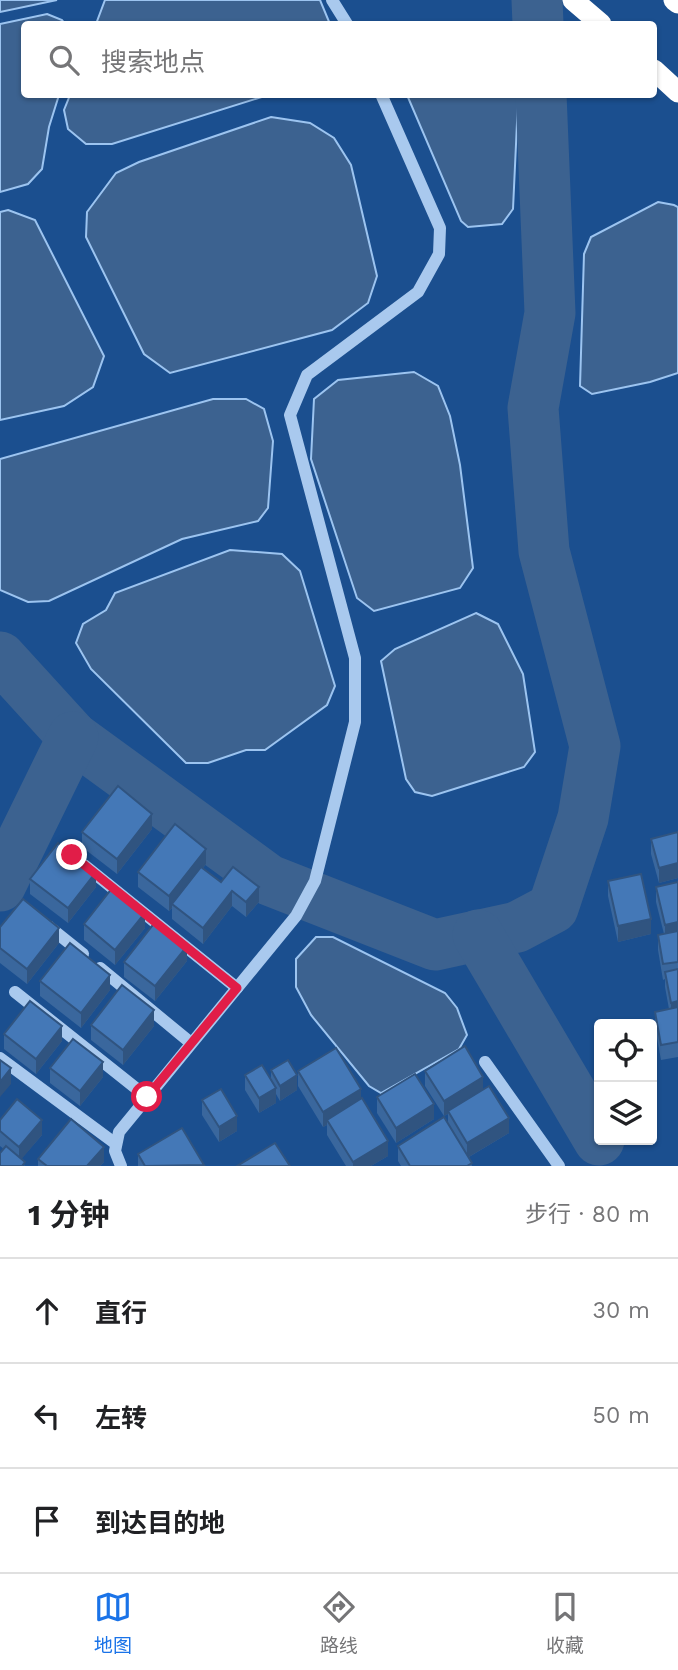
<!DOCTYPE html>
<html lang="zh">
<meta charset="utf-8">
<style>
body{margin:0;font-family:"Work Sans","Noto Sans SC",sans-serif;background:#f6f6f6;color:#202124}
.controls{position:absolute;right:21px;bottom:21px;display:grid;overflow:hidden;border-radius:7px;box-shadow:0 2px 5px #0004}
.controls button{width:63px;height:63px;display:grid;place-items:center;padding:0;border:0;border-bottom:2px solid #e0e0e0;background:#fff;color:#202124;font:35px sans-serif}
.stop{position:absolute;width:21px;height:21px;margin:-16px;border:5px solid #e11d48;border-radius:50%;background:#fff}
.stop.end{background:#e11d48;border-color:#fff;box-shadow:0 2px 7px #0008}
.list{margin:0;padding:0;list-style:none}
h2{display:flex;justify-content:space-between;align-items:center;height:91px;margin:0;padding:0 28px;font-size:30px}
h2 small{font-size:23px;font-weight:400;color:#757577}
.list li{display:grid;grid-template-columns:46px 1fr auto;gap:21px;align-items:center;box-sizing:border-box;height:105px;padding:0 28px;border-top:2px solid #e0e0e0}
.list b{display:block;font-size:26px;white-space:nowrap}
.list em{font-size:23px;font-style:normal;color:#757577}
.icon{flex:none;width:38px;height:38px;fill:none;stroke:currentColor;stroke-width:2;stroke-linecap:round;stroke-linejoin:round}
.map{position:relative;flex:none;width:678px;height:1166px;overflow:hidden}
.search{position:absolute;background:#fff;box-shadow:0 2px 5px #0004;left:21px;right:21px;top:21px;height:77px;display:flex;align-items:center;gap:18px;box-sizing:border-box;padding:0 24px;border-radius:7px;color:#757577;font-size:26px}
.sheet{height:406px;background:#fff}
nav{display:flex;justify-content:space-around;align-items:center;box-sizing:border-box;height:98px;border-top:2px solid #e0e0e0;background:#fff;font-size:19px;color:#757577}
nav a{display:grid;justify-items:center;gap:4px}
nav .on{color:#1a73e8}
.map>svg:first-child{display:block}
.water{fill:#3c6290;stroke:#9cc4f0;stroke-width:2}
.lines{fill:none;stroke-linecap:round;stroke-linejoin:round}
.river{stroke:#3c6290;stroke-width:51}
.minor{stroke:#a9c9ee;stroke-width:12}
.highway{stroke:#fff;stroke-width:21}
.wall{fill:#3a679d}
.shaded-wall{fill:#305480}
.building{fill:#4478b7;stroke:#305480;stroke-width:2}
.route{stroke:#e11d48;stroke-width:9}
</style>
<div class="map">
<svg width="678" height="1166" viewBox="0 0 678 1166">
<rect width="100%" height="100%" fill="#1b4f8f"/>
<g class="water">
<path d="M0,0H57L0,12Z"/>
<path d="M105,0H320L330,24H96Z"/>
<path d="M47,14L62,20L65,24H24V94L59,95L49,127L42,169L28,184L0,192V24Z"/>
<path d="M70,95V94L268,95L112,144H86L68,129L64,110Z"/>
<path d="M407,95H517L518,101L513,209L502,224L468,227L461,221Z"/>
<path d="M271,117L310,123L334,138L351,165L377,276L368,303L332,330L170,373L144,354L86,237L87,212L116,173L139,162Z"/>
<path d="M658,202L674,205L678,207V373L650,382L592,394L580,386L584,254L591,237Z"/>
<path d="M8,210L35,220L104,356L93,387L64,406L0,420V212Z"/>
<path d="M414,372L438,386L450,416L460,465L473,568L460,588L374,611L357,598L311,459L314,399L338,380Z"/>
<path d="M213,399H246L264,409L273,441L268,508L258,521L182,539L49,601L28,602L0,590V459Z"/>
<path d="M230,550L282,554L300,571L335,686L327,705L265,750H246L208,763H186L91,669L76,643L83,624L106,610L115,593Z"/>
<path d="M476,613L498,624L523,674L535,752L524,767L432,796L415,792L406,779L381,661L395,649Z"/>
<path d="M316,937H333L445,993L457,1008L467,1035L459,1049L381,1093L369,1086L311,1015L296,987V959Z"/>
</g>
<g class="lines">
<g class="river">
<path d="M537,0L538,24"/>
<path d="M0,657L73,737L269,880L435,945L517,927L553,908L583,818L595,746L544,551L533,408L550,313L541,94"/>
<path d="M0,886L73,737"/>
<path d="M478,935L599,1140"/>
</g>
<g class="minor">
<path d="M332,0L347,24"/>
<path d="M84,865L237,988"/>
<path d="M48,926L83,954"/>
<path d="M100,968L191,1043"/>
<path d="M15,992L147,1097"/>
<path d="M0,1058L116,1144"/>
<path d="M485,1062L559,1166"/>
<path d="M121,1166L115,1151L119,1132L296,916L315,881L355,722V658L290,415L307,375L418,292L439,254L440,228L381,94"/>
</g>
<g class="highway">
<path d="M573,0L601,24"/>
<path d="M674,0L678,3"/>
<path d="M654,70L678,92"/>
</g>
</g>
<g class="wall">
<path d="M152,829L117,874L82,847V832Z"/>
<path d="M678,832V878L659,883L651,854V839Z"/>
<path d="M206,864L203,868L221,882L259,902L246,917L232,906L203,944L172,919V908L169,911L138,887V872Z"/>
<path d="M30,879L96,887L68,923L30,894Z"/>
<path d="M608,881L651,934L618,942L608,896Z"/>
<path d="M678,882V1057L661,1060L655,1027V1012L669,1009L665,987V979L663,980L658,950V935L664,934L656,902V887Z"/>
<path d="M84,924L145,928L115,965L84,940Z"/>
<path d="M0,927L59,943L27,984L0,963Z"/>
<path d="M187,961L155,1001L124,977V962Z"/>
<path d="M40,981L110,990L81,1028L40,996Z"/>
<path d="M91,1025L154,1026L123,1065L91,1040Z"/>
<path d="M4,1034L62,1041L36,1074L4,1049Z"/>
<path d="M50,1068L103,1077L80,1106L50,1083Z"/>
<path d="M271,1070L297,1090L280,1101L276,1094V1103L259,1113L245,1090V1075L271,1079Z"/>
<path d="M298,1071L361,1099L388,1156L371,1166H346L327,1135V1125L323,1127L298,1086Z"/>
<path d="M425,1071L483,1090L509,1133L469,1157L472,1166H401L398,1161V1146L448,1123V1114L444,1116L425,1086Z"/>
<path d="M377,1097L434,1119L396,1143L377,1113Z"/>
<path d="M202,1100L237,1131L219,1142L202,1115Z"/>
<path d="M0,1120L42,1135L21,1159L25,1166L0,1146Z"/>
<path d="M138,1154L204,1166H138Z"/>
<path d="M38,1159L104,1162L100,1166H38Z"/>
</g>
<g class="shaded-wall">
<path d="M152,814V829L117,874V859Z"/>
<path d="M206,849V864L174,905L172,904V908L169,911V896Z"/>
<path d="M678,863V878L659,883V868Z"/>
<path d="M96,872V887L68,923V908Z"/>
<path d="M259,887V902L246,917V902Z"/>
<path d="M232,891V906L203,944V928Z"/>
<path d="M145,913V928L115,965V950Z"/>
<path d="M651,919V934L618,942V926Z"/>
<path d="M678,922V937L665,940V925Z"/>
<path d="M59,928V943L27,984V969Z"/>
<path d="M187,946V961L155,1001V986Z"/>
<path d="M110,975V990L81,1028V1013Z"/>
<path d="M678,1001V1016L671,1018V1003Z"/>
<path d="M154,1010V1026L123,1065V1050Z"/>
<path d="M62,1026V1041L36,1074V1059Z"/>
<path d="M103,1062V1077L80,1106V1091Z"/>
<path d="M11,1068V1084L0,1097V1082Z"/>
<path d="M297,1075V1090L280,1101V1086Z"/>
<path d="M483,1077V1092L448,1111V1114L444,1116V1101Z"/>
<path d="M276,1088V1103L259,1113V1098Z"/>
<path d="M361,1089V1104L327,1120V1125L323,1127V1112Z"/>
<path d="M434,1104V1119L396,1143V1128Z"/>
<path d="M237,1116V1131L219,1142V1127Z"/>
<path d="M509,1118V1133L467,1158V1143Z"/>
<path d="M42,1120V1135L19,1162V1147Z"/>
<path d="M388,1141V1156L371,1166H353V1162Z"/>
<path d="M104,1147V1162L100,1166H87Z"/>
</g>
<g class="building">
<path d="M118,786L152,814L117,859L82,832Z"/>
<path d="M175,824L206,849L169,896L138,872Z"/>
<path d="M678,832V863L659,868L651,839Z"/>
<path d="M58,843L96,872L68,908L30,879Z"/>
<path d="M201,867L221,882L233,867L259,887L246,902L232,891L203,928L172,904Z"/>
<path d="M641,874L651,919L618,926L608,881Z"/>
<path d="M678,882V922L665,925L656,887Z"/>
<path d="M113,887L145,913L115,950L84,924Z"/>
<path d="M23,899L59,928L27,969L0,948V927Z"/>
<path d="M156,921L187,946L155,986L124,962Z"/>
<path d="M678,931V962L663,964L658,935Z"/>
<path d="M70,943L110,975L81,1013L40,981Z"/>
<path d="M678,969V1001L671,1003L665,972Z"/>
<path d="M122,985L154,1010L123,1050L91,1025Z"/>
<path d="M30,1001L62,1026L36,1059L4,1034Z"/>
<path d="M678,1007V1042L661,1045L655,1012Z"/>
<path d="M73,1039L103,1062L80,1091L50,1068Z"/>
<path d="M465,1046L483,1077L444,1101L425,1071Z"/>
<path d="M336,1048L361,1089L323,1112L298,1071Z"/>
<path d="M0,1060L11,1068L0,1082Z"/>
<path d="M288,1060L297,1075L280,1086L271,1070Z"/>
<path d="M262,1065L276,1088L259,1098L245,1075Z"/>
<path d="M415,1074L434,1104L396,1128L377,1097Z"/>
<path d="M489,1086L509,1118L467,1143L448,1111Z"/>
<path d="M221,1089L237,1116L219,1127L202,1100Z"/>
<path d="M362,1098L388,1141L353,1162L327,1120Z"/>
<path d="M17,1099L42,1120L19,1147L0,1131V1120Z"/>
<path d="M444,1117L472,1163L467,1166H410L398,1146Z"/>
<path d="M71,1119L104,1147L87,1166H47L38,1159Z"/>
<path d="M182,1128L204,1165L145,1166L138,1154Z"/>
<path d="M275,1143L290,1166H237Z"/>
<path d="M6,1146L25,1162L22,1166H0V1153Z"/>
</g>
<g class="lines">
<path class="route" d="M72,855L237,988L147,1097"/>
</g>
</svg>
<div class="controls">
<button><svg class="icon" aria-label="locate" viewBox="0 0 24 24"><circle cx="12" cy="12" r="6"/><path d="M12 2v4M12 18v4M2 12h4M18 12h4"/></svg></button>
<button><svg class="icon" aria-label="layers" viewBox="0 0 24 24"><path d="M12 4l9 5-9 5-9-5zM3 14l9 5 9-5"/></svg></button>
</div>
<div class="stop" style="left:147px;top:1097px"></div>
<div class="stop end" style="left:72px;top:855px"></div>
<div class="search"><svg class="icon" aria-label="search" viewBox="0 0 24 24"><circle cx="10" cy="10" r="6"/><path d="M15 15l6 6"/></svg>搜索地点</div>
</div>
<section class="sheet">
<h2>1 分钟<small>步行 · 80 m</small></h2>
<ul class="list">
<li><svg class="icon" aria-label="ahead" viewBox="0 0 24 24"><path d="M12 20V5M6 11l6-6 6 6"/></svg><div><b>直行</b></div><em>30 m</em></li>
<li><svg class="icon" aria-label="left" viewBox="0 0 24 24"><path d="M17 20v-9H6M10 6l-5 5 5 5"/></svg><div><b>左转</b></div><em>50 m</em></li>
<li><svg class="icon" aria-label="arrive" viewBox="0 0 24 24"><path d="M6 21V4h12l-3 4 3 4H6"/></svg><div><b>到达目的地</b></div></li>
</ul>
</section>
<nav>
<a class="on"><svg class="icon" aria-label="map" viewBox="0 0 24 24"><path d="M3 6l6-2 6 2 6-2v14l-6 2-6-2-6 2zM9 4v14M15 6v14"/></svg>地图</a>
<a><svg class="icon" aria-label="directions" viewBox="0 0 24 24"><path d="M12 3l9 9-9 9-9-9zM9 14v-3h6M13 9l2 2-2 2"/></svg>路线</a>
<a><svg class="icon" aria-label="saved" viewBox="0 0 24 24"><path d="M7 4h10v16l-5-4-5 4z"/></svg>收藏</a>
</nav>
